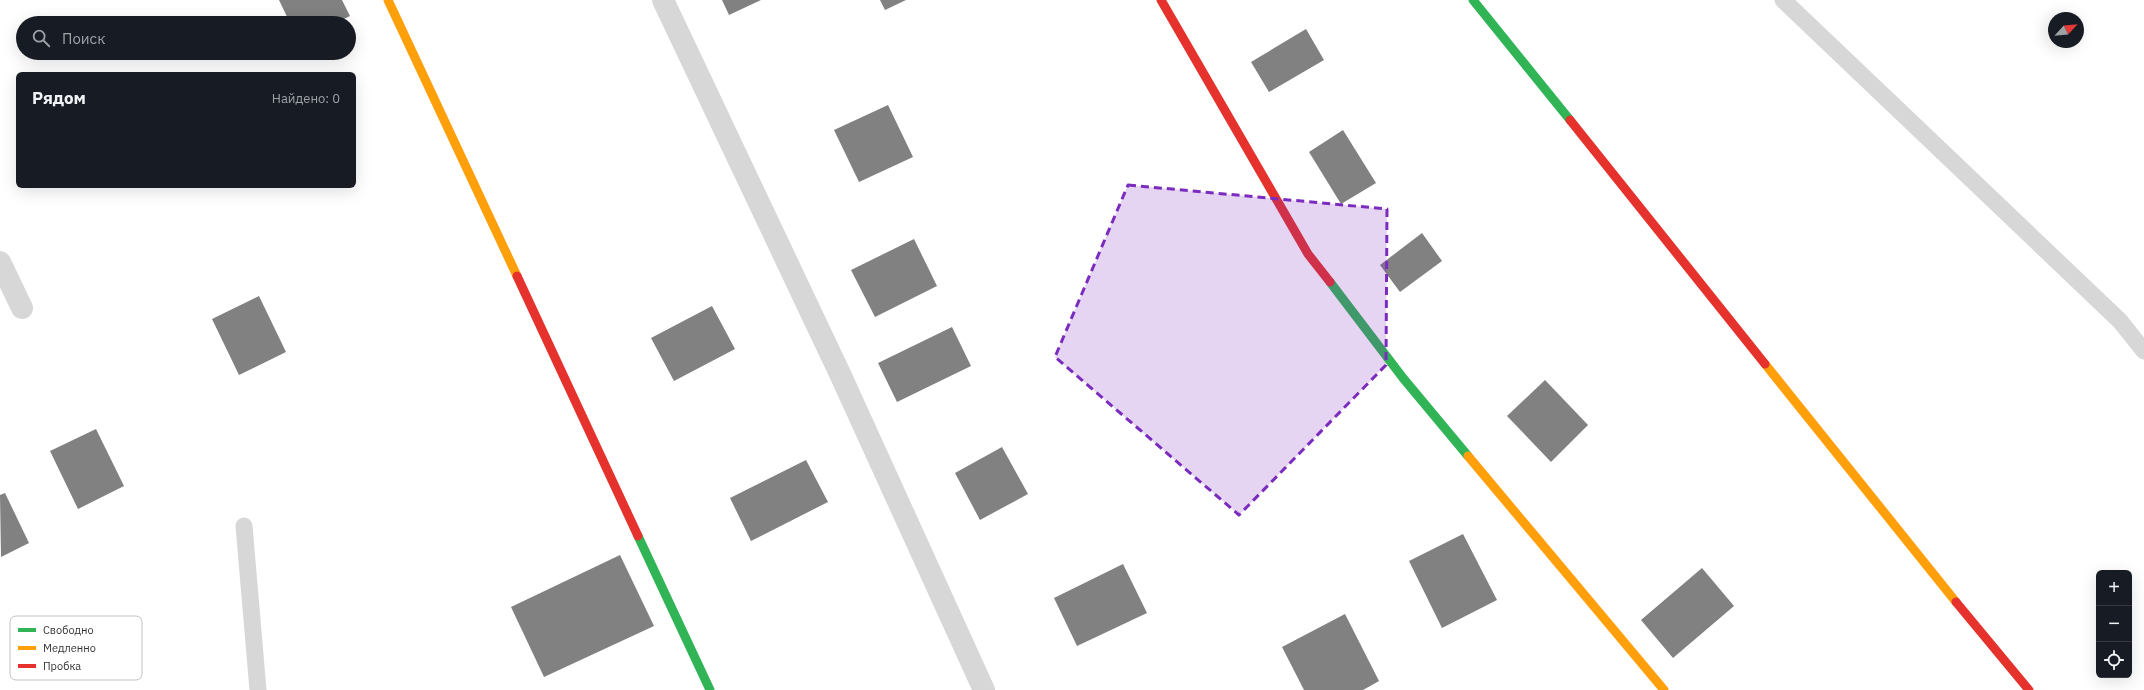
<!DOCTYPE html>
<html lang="ru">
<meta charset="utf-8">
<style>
body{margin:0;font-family:"IBM Plex Sans",sans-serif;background:#20242c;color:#f1f3f6}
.controls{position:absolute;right:12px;bottom:12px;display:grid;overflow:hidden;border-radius:6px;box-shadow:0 4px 16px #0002}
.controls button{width:36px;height:36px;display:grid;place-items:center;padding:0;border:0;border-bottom:1px solid #363941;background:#171b24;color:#f1f3f6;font:20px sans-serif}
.compass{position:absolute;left:2048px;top:12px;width:36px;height:36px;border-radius:50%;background:#171b24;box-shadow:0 4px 16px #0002;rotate:64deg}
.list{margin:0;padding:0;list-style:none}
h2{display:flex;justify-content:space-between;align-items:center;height:52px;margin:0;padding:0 16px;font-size:17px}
h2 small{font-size:13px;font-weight:400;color:#9ea1a6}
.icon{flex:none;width:22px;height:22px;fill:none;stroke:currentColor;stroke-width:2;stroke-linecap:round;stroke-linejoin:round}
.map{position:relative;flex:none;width:2144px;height:690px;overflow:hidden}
.search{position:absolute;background:#171b24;box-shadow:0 4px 16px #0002;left:16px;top:16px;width:340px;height:44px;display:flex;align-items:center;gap:10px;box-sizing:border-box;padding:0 14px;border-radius:22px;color:#9ea1a6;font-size:15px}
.panel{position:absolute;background:#171b24;box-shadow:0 4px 16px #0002;left:16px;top:72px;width:340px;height:116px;border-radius:6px}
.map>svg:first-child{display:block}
.building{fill:#818181}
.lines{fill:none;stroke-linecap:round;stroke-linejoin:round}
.lane{stroke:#d7d7d7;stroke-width:17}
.street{stroke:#d7d7d7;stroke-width:22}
.fast{stroke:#30b455;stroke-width:9}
.slow{stroke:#ff9f0a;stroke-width:9}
.jam{stroke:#e5322d;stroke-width:9}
.marked{fill:#7b2cbf;fill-opacity:0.2;stroke:#7b2cbf;stroke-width:3;stroke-dasharray:8 5;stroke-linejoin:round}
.key{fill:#fff;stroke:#c2c2c2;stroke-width:1}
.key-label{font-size:11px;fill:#333}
</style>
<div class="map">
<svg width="2144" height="690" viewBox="0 0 2144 690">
<rect width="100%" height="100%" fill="#fff"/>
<g class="building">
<path d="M279,0H342L350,16L336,23H290Z"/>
<path d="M722,0H761L729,15Z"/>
<path d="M880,0H906L885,10Z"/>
<path d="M1306,29L1324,60L1269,92L1251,62Z"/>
<path d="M888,105L913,157L859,182L834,130Z"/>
<path d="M1343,130L1376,183L1341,204L1309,152Z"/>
<path d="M1422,233L1442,261L1400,292L1380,265Z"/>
<path d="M914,239L937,286L875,317L851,270Z"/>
<path d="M259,296L286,352L239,375L212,319Z"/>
<path d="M712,306L735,349L674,381L651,338Z"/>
<path d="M952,327L971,366L897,402L878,363Z"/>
<path d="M1545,380L1588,425L1551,462L1507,416Z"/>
<path d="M96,429L124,486L78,509L50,451Z"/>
<path d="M1002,447L1028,494L980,520L955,473Z"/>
<path d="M806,460L828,502L751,541L730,498Z"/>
<path d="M5,493L29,543L1,557L0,495Z"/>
<path d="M1463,534L1497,600L1442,628L1409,561Z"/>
<path d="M620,555L654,626L544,677L511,607Z"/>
<path d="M1123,564L1147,613L1077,646L1054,598Z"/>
<path d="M1702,568L1734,606L1673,658L1641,620Z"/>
<path d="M1345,614L1379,681L1363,690H1304L1282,647Z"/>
</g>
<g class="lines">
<g class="lane">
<path d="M1783,0L2120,321L2144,351"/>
<path d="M244,526L258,690"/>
</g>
<g class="street">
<path d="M663,0L841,376L984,690"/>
<path d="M0,262L22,308"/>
</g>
<g class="fast">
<path d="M1473,0L1570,120"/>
<path d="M1330,282L1403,378L1468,456"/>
<path d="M638,536L710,690"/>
</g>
<g class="slow">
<path d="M388,0L517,276"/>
<path d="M1765,364L1956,602"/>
<path d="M1468,456L1664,690"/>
</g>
<g class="jam">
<path d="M1161,0L1308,254L1330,282"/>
<path d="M1570,120L1765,364"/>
<path d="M517,276L638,536"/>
<path d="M1956,602L2029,690"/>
</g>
</g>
<path class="marked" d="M1128,185L1387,209L1386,365L1239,515L1055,357Z"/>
<rect x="10" y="616" width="132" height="64" rx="6" class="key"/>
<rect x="18" y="628" width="18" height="4" fill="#30b455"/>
<rect x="18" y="646" width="18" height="4" fill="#ff9f0a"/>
<rect x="18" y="664" width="18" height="4" fill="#e5322d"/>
<g class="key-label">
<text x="43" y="634">Свободно</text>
<text x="43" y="652">Медленно</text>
<text x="43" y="670">Пробка</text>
</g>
</svg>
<div class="controls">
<button>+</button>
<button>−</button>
<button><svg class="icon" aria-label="locate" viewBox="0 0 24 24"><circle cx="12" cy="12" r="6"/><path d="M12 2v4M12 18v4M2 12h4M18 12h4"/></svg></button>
</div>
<svg class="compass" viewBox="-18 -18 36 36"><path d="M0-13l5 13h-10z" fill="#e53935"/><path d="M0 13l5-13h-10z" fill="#9ea1a6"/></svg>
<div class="search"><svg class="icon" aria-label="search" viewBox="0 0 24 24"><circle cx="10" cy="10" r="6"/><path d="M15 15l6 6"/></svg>Поиск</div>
<section class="panel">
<h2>Рядом<small>Найдено: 0</small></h2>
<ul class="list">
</ul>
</section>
</div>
